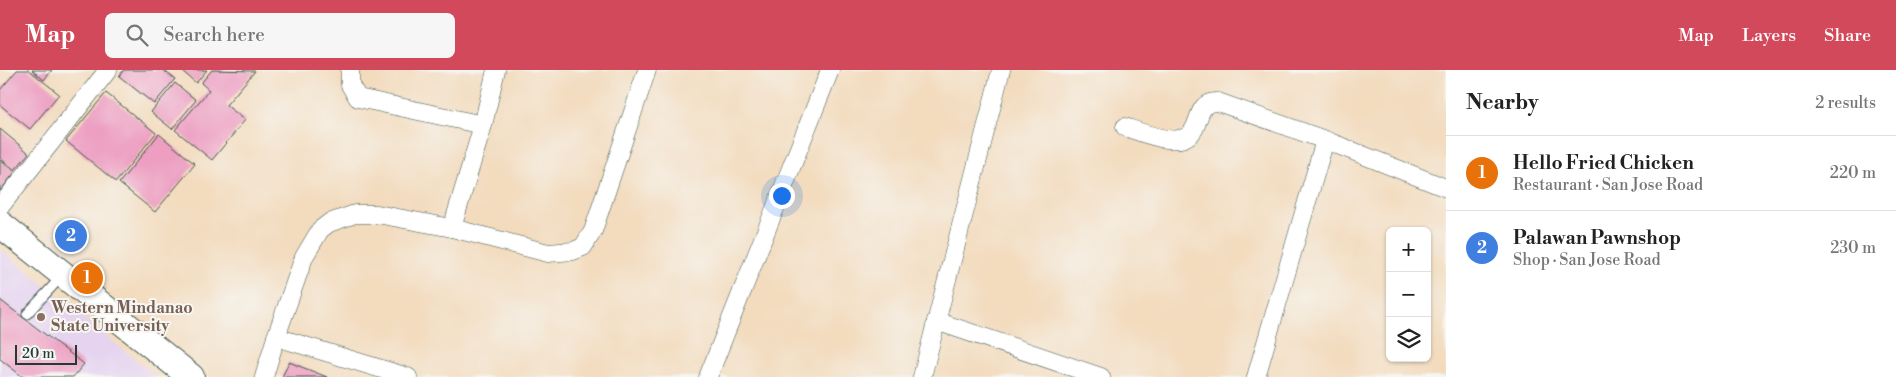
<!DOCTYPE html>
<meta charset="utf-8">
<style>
body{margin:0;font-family:"Libre Bodoni",serif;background:#f6f6f6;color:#222}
.controls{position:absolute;right:15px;bottom:15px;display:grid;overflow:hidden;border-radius:8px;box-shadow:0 1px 4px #0004}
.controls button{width:45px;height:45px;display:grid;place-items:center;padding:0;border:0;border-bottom:1px solid #e0e0e0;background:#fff;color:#222;font:25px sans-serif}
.scale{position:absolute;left:15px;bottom:12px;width:62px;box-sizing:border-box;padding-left:5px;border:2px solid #1f3d34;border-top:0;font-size:14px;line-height:18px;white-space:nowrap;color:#1f3d34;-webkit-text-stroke:4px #f6f6f2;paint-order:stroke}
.you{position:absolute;left:781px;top:125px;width:18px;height:18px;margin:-12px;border:4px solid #fff;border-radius:50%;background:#1a73e8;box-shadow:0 0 0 8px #1a73e833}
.badge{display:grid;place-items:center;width:32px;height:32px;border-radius:50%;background:#d1495b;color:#fff;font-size:16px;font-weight:700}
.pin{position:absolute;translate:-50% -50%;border:2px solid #fff;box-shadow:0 1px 5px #0006}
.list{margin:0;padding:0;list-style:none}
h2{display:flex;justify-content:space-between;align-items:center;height:65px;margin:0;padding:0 20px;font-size:21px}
h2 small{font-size:16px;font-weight:400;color:#767676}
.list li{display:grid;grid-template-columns:32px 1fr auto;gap:15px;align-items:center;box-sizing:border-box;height:75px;padding:0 20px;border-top:1px solid #e0e0e0}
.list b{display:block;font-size:19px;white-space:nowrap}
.list p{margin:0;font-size:16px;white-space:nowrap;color:#767676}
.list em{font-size:16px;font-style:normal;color:#767676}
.icon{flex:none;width:28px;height:28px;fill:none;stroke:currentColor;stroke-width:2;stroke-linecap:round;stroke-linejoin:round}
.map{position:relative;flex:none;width:1446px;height:307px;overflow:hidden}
header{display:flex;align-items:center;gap:30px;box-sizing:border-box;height:70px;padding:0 25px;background:#d1495b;color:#fff}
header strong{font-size:24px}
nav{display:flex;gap:28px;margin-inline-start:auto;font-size:18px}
.search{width:350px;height:45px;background:#f6f6f6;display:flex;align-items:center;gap:12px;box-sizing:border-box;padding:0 18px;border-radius:8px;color:#767676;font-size:19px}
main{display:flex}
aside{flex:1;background:#fff}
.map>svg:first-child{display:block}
.built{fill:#e5d3f0}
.building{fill:#ed9ec1}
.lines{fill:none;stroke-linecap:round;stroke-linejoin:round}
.lane-casing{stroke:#3f5549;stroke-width:11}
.street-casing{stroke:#3f5549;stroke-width:19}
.primary-casing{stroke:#3f5549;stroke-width:28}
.lane{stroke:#fff;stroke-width:9}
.street{stroke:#fff;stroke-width:18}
.primary{stroke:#fff;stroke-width:26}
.education-dot{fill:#8d6e63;stroke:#f6f6f2;stroke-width:2}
.labels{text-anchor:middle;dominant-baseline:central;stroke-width:4;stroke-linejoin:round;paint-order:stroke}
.education-label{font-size:16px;font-weight:bold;fill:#785e54;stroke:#f6f6f2;text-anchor:start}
</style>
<header>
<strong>Map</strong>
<div class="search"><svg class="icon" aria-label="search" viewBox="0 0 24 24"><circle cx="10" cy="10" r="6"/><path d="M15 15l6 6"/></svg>Search here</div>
<nav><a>Map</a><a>Layers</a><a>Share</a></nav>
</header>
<main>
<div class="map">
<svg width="1446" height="307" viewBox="0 0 1446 307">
<rect width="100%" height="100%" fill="#f6f6f2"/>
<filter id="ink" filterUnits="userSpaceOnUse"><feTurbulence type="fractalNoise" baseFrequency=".02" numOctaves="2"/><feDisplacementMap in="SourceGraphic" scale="10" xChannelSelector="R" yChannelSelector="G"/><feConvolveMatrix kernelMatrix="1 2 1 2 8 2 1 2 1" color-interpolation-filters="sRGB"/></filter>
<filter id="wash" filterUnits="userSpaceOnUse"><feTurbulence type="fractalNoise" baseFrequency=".0096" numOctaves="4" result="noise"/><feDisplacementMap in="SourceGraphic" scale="20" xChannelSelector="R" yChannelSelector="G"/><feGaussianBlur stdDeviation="1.12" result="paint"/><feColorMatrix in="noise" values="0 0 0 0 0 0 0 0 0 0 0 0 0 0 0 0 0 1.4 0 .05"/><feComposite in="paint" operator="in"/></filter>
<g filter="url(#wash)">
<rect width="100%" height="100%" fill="#f3dbbe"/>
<path class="built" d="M0,179L116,274L157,307H0Z"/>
<g id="blocks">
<g class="building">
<path d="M17,0H29L59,24L30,59L0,35V20Z"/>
<path d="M32,0H52L44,10Z"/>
<path d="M124,0H163L175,9L154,34L119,6Z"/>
<path d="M181,0H207L196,13Z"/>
<path d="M212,0L255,1L226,35L245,50L212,90L175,60L209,20L201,13Z"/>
<path d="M175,13L196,30L172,59L151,42Z"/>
<path d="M106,23L156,63L116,112L66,71Z"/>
<path d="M0,59L29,83L15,100L0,88Z"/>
<path d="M159,64L195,94L155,142L119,113Z"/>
<path d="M0,90L15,102L0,121Z"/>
<path d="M0,230L84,294L73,307H23L0,289Z"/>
<path d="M289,292L327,307H282Z"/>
</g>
</g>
</g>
<g filter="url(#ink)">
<use href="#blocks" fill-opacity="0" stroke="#3f5549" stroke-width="1"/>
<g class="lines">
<g class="lane-casing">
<path id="lane" d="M27,244L62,206"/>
</g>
<g class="street-casing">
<g id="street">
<path d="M350,0V15L358,28L483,55"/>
<path d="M1125,57C1140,62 1171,75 1186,67C1203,59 1193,31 1218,32L1325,70L1446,118"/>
<path d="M0,137L108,0"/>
<path d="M452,158L483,55L496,0"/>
<path d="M936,251L1101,307"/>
<path d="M276,267L408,307"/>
<path d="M264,307L276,267L304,187L320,160L329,153L355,144H377L452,158L548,183L573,181L583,177L593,161L647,0"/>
<path d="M708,307L830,0"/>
<path d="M922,307L1001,0"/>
<path d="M1256,307L1325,70"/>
</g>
</g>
<g class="primary-casing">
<path id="primary" d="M0,154L191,307"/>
</g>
<use href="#lane" class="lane"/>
<use href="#street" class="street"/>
<use href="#primary" class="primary"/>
</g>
</g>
<circle class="education-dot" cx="41" cy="247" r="5"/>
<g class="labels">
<g class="education-label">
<text x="51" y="238">Western Mindanao<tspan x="51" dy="18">State University</tspan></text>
</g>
</g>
</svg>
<div class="controls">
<button>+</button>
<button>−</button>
<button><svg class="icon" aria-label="layers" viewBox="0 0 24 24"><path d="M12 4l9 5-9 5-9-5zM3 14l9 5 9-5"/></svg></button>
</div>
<div class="scale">20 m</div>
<div class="you"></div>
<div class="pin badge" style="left:87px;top:208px;background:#e8710a">1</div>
<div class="pin badge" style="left:71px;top:166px;background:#3f7fe0">2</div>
</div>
<aside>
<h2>Nearby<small>2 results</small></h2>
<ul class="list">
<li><span class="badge" style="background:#e8710a">1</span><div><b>Hello Fried Chicken</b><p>Restaurant · San Jose Road</p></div><em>220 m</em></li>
<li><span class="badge" style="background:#3f7fe0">2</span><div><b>Palawan Pawnshop</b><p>Shop · San Jose Road</p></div><em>230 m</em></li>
</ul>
</aside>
</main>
